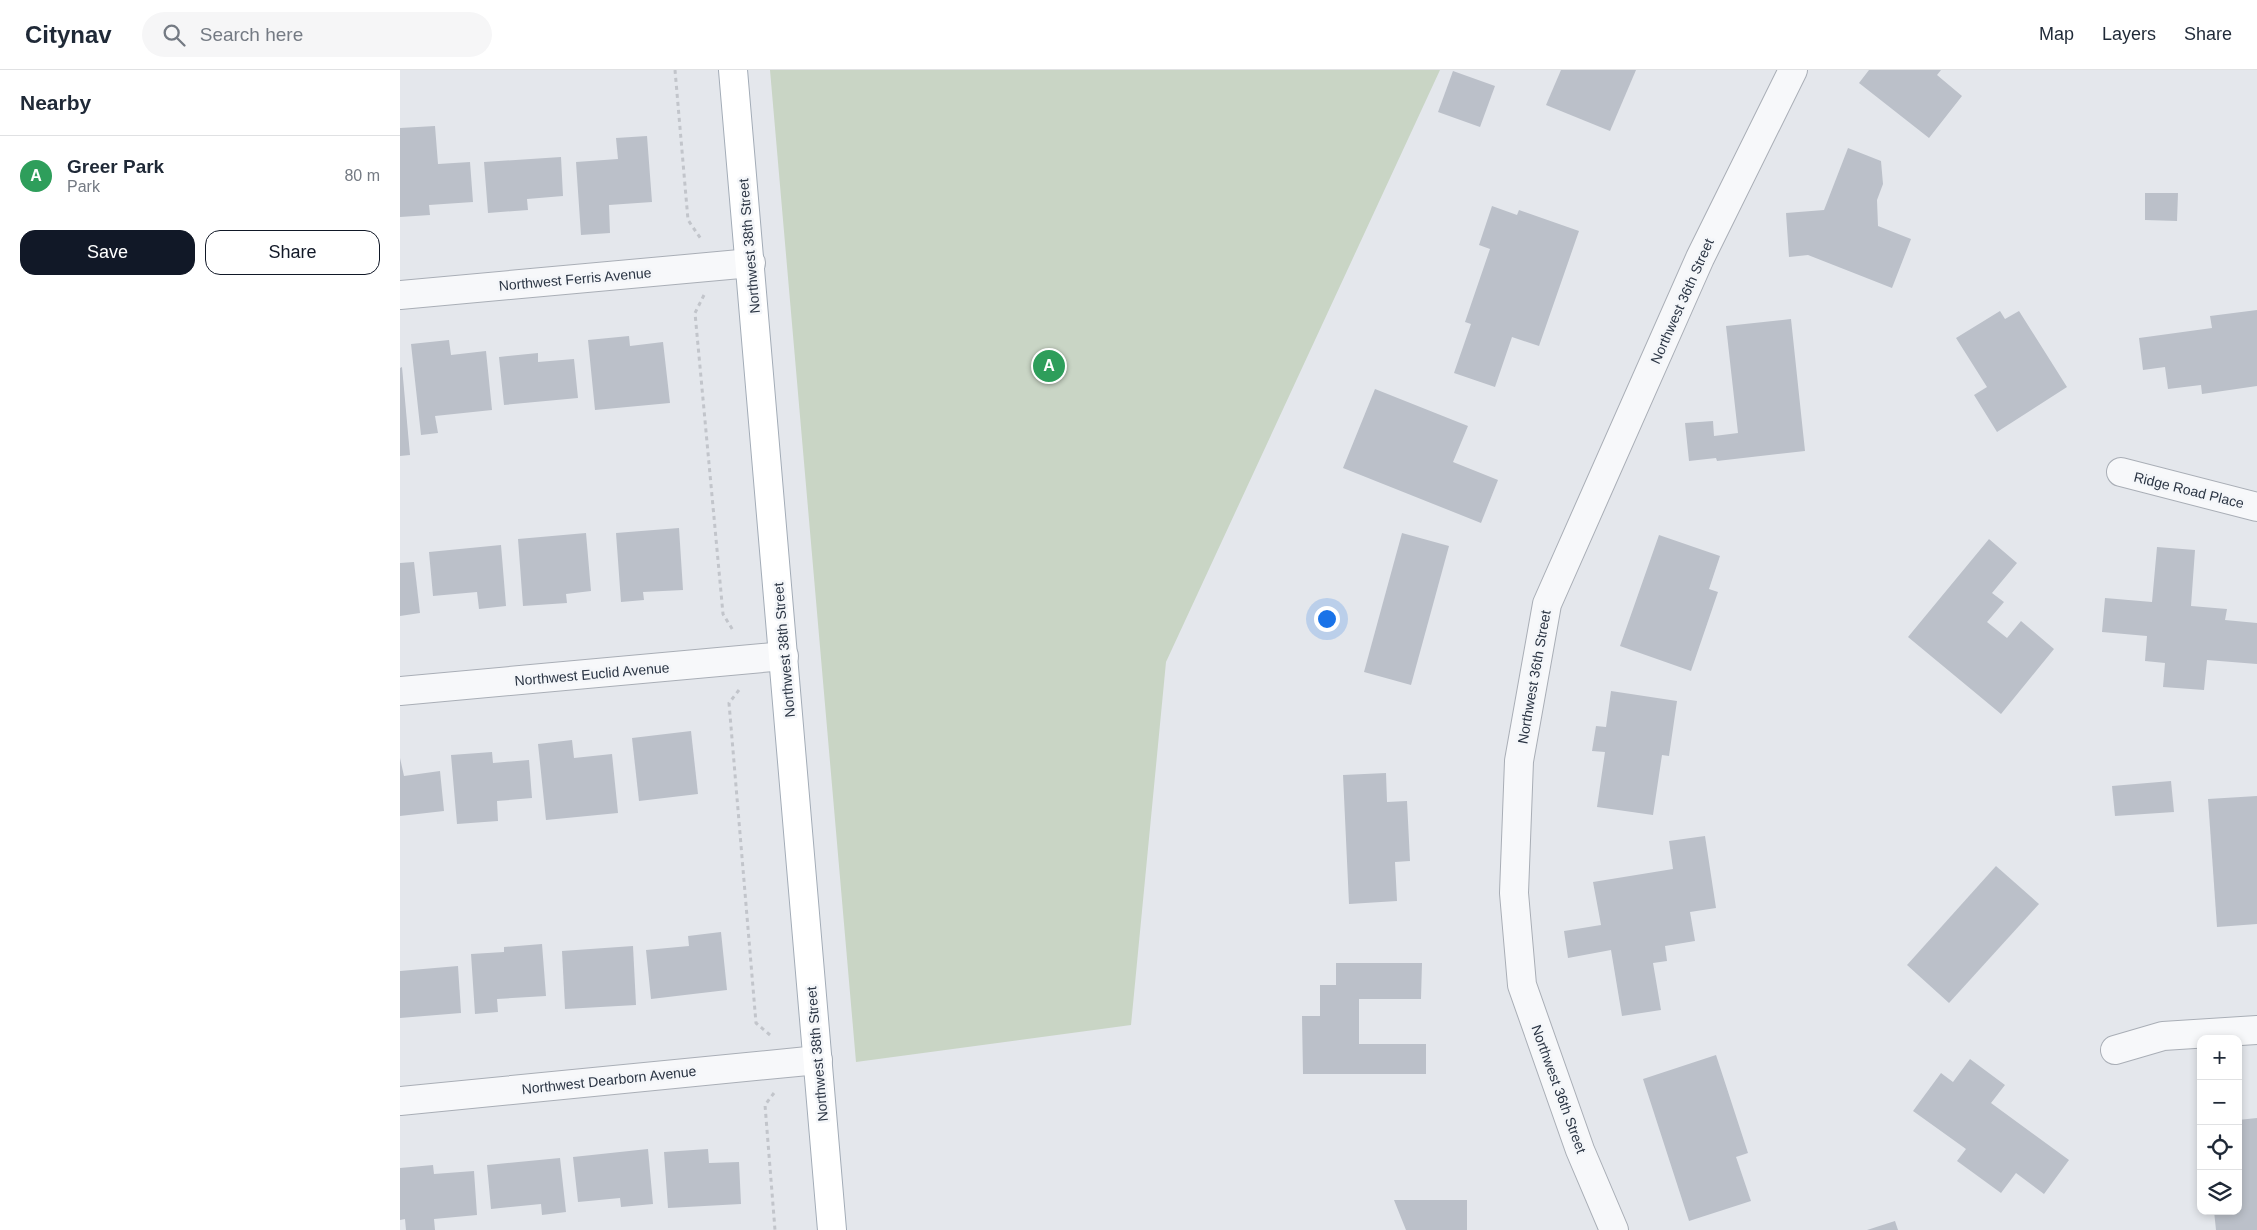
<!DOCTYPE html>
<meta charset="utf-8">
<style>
body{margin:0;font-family:Helvetica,sans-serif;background:#f6f6f7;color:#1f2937}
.controls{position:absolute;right:15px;bottom:15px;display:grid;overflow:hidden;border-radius:10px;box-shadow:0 2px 8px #0003}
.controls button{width:45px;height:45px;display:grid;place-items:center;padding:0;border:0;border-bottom:1px solid #e0e1e3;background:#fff;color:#1f2937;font:25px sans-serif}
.you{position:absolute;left:926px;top:548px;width:18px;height:18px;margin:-12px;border:4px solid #fff;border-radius:50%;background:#1a73e8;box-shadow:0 0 0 8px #1a73e833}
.badge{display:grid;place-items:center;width:32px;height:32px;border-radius:50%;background:#111827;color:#fff;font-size:16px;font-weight:700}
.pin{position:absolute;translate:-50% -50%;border:2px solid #fff;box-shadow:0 1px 5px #0006}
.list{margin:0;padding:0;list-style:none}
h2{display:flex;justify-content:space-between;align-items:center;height:65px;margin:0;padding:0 20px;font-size:21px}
h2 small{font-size:16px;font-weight:400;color:#747a83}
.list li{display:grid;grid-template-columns:32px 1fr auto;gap:15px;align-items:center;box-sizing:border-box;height:80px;padding:0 20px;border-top:1px solid #e0e1e3}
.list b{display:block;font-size:19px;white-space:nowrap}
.list p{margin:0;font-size:16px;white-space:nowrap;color:#747a83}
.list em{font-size:16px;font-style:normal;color:#747a83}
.actions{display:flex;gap:10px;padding:15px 20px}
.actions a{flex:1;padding:11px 0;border:1px solid #111827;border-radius:15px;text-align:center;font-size:18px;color:#111827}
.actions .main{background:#111827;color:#fff}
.icon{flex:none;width:28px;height:28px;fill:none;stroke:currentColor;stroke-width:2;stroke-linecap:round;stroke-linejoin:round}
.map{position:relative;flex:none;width:1857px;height:1160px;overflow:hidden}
header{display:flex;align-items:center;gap:30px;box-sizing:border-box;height:70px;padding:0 25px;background:#fff;border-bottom:1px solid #e0e1e3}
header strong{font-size:24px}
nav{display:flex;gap:28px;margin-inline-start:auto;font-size:18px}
.search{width:350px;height:45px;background:#f6f6f7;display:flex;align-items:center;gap:12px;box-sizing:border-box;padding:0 18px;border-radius:28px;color:#747a83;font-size:19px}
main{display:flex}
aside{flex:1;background:#fff}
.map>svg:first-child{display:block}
.green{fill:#c9d5c5}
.building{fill:#bbc0c9}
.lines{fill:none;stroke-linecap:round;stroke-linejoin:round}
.minor-casing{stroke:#a9aeb6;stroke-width:30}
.major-casing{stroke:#a3acb7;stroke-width:30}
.path{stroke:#c2c5cb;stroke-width:3;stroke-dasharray:4 4;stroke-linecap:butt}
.minor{stroke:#f7f8fa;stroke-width:28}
.major{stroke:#fff;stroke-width:28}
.labels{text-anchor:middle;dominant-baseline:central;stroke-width:5;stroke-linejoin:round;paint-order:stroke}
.street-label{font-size:14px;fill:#2b3544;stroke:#f4f6f9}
</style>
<header>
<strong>Citynav</strong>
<div class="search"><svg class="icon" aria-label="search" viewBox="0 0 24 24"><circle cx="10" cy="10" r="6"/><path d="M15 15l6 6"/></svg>Search here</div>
<nav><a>Map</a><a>Layers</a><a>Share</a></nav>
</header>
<main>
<aside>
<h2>Nearby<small></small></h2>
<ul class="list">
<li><span class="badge" style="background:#2e9e5b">A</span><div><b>Greer Park</b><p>Park</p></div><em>80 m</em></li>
</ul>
<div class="actions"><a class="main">Save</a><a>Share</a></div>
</aside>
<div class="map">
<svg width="1857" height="1160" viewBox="0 0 1857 1160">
<rect width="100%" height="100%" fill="#e4e7ec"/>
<path class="green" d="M370,0H1040L766,592L731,955L456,992Z"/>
<g class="building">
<path d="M1161,0H1236L1210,61L1146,35Z"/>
<path d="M1469,0H1541L1537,5L1562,26L1529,68L1459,13Z"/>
<path d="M1053,1L1095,16L1080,57L1038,42Z"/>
<path d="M35,56L38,94L70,92L73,132L29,135L30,145L0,147V58Z"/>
<path d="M247,66L252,132L209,135L210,163L181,165L176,92L218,89L216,68Z"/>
<path d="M1448,78L1481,91L1483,114L1477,130L1478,156L1511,169L1492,218L1408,185L1389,187L1386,143L1424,140Z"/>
<path d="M161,87L163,126L127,129L128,140L88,143L84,92Z"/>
<path d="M1745,123H1778L1777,151L1745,150Z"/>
<path d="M1092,136L1117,145L1119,140L1179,161L1139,276L1112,267L1095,317L1054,303L1071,254L1065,252L1090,179L1079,175Z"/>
<path d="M1857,240V316L1802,324L1801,315L1768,319L1765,297L1743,300L1739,268L1812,258L1810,246Z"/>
<path d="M1600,241L1605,249L1619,241L1667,317L1597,362L1574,325L1587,317L1556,268Z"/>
<path d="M1391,249L1405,381L1317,391L1316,388L1289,391L1285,353L1313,351L1314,366L1338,363L1326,256Z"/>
<path d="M229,266L230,276L263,272L270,333L195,340L188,270Z"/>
<path d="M49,270L51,285L86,281L92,340L35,346L38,363L21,365L11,274Z"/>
<path d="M138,283V292L174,289L178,328L104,335L99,287Z"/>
<path d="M2,297L10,385L0,386V298Z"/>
<path d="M975,319L1068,356L1053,392L1098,410L1081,453L943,398Z"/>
<path d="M279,458L283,520L243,522L244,530L221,532L216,463Z"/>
<path d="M186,463L191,521L166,524L167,533L123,536L118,469Z"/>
<path d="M1002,463L1049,476L1011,615L964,602Z"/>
<path d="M1259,465L1320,486L1309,519L1318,522L1291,601L1220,576Z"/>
<path d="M1589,469L1617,493L1592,523L1604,532L1587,552L1607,568L1621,551L1654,579L1601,644L1508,567Z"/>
<path d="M101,475L106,536L79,539L77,522L33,526L29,482Z"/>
<path d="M1757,477L1795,480L1791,536L1827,539L1825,550L1857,553V594L1807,590L1804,620L1763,617L1765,593L1745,591L1747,566L1702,562L1705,528L1752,532Z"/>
<path d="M14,492L20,543L0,546V493Z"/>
<path d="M1211,621L1277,631L1269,686L1262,685L1253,745L1197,737L1205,682L1192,681L1196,656L1206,657Z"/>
<path d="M291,661L298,724L239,731L232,668Z"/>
<path d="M172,670L174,688L212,684L218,743L146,750L138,674Z"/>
<path d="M92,682L93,693L129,690L132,728L97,731L98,751L57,754L51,685Z"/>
<path d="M0,688L4,706L40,701L44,741L0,746Z"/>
<path d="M986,703L987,732L1007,731L1010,791L995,792L997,831L949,834L943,705Z"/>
<path d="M1771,711L1774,742L1715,746L1712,716Z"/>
<path d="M1857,726V854L1817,857L1808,729Z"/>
<path d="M1305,766L1316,838L1290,842L1295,871L1265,876L1267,891L1253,893L1261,940L1222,946L1211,880L1168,888L1164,861L1201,855L1193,812L1273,799L1269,771Z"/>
<path d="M1596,796L1639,834L1549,933L1507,895Z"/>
<path d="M321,862L327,920L251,929L246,880L289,876L288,866Z"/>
<path d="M142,874L146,926L97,929L98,942L75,944L71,884L104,882V877Z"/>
<path d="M233,876L236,935L165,939L162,881Z"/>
<path d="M936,893H1022L1021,929H959V974H1026V1004H903L902,946H920V915H936Z"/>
<path d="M58,896L61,943L0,948V901Z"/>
<path d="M1316,985L1348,1083L1336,1087L1351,1131L1289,1151L1243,1009Z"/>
<path d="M1570,989L1605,1015L1591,1033L1669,1090L1644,1124L1616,1103L1601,1123L1557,1091L1566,1079L1513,1041L1541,1003L1553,1012Z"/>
<path d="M1857,1048V1160H1816L1814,1141H1838V1050Z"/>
<path d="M248,1079L253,1134L221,1137L220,1128L178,1132L173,1087Z"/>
<path d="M308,1079L309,1093L339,1092L341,1134L268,1138L264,1082Z"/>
<path d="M160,1088L166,1142L142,1145L141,1134L91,1139L87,1095Z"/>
<path d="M33,1095L34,1104L74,1101L77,1145L34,1149L35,1160H6L5,1149L0,1150V1098Z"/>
<path d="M994,1130H1067V1160H1006Z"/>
<path d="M1495,1151L1498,1160H1467Z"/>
</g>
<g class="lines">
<g class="minor-casing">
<g id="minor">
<path d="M0,225L351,193"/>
<path d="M1721,402L1857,437"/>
<path d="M0,621L384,586"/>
<path d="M1715,980L1763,966L1857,960"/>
<path d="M0,1031L418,990"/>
<path d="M1214,1160L1180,1080L1122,915L1114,823L1119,691L1147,534L1300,188L1393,0"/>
</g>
</g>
<g class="major-casing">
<path id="major" d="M333,0L432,1160"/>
</g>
<g class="path">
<path d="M275,0L288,150L301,169"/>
<path d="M304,225L295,243L323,544L334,562"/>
<path d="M339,620L329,633L356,953L370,965"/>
<path d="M374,1023L365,1035L375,1160"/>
</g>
<use href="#minor" class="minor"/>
<use href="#major" class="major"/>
</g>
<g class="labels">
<g class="street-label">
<text transform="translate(349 176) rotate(-95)">Northwest 38th Street</text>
<text transform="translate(175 209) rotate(-5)">Northwest Ferris Avenue</text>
<text transform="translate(1282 231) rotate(-66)">Northwest 36th Street</text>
<text transform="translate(1789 420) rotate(14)">Ridge Road Place</text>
<text transform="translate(384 580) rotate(-95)">Northwest 38th Street</text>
<text transform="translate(192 604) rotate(-5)">Northwest Euclid Avenue</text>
<text transform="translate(1134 607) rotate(-80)">Northwest 36th Street</text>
<text transform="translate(417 984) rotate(-95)">Northwest 38th Street</text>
<text transform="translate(209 1010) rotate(-6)">Northwest Dearborn Avenue</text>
<text transform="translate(1159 1019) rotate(70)">Northwest 36th Street</text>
</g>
</g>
</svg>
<div class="controls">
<button>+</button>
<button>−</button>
<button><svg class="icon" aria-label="locate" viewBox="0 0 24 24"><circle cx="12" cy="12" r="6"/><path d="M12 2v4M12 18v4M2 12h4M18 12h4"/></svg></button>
<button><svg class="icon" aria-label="layers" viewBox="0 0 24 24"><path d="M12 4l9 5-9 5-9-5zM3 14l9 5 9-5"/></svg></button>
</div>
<div class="you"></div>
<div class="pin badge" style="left:649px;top:296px;background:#2e9e5b">A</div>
</div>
</main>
